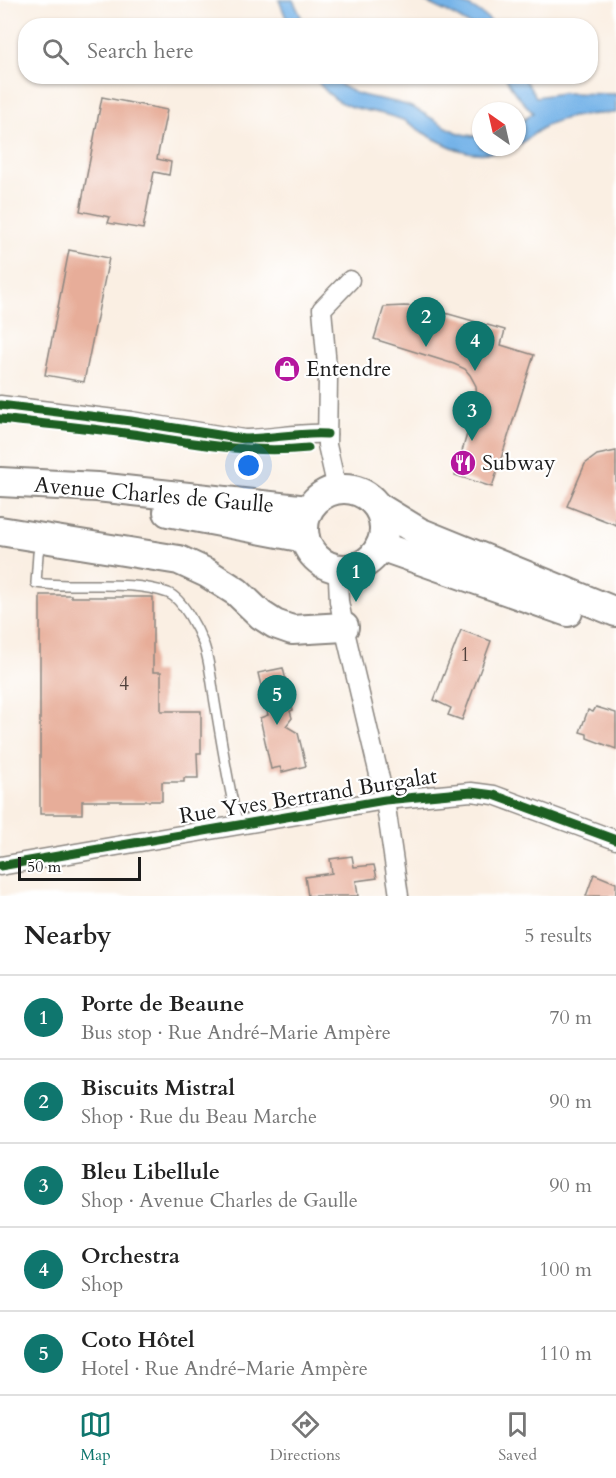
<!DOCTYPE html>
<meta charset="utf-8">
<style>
body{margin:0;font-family:Cardo,serif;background:#f6f6f6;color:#222}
.compass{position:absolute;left:472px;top:102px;width:54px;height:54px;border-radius:50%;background:#fff;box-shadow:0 2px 4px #0004;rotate:326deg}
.scale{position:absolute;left:18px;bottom:15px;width:123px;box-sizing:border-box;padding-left:6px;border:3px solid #1c1c1c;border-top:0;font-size:16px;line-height:21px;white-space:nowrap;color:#1c1c1c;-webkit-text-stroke:4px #fff;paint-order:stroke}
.you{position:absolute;left:249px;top:466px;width:21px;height:21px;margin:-15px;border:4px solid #fff;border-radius:50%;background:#1a73e8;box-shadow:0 0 0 9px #1a73e833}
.badge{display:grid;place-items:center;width:39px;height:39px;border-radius:50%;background:#0f766e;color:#fff;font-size:20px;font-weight:700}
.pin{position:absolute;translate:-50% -50px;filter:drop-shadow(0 2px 3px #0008)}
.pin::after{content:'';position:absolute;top:32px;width:21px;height:18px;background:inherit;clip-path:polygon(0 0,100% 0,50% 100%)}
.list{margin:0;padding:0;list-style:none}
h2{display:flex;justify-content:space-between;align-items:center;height:78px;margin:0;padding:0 24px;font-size:26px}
h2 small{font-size:20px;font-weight:400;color:#767676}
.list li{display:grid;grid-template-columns:39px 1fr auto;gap:18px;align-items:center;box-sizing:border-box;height:84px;padding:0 24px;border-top:2px solid #e0e0e0}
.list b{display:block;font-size:22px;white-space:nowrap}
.list p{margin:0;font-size:20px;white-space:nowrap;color:#767676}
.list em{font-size:20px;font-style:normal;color:#767676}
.icon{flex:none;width:33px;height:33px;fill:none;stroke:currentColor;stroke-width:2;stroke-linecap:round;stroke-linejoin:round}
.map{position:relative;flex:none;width:616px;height:896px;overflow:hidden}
.search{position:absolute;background:#fff;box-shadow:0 2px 4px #0004;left:18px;right:18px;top:18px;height:66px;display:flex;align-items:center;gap:15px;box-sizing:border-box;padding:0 21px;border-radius:24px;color:#767676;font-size:22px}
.sheet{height:498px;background:#fff}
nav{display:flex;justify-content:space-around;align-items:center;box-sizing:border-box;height:84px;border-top:2px solid #e0e0e0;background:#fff;font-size:16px;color:#767676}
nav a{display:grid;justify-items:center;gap:3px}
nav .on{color:#0f766e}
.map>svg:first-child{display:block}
.water{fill:#75b3e8;stroke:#486882;stroke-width:1.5}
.building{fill:#e7ad99}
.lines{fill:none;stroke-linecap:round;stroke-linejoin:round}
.service-casing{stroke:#8b8680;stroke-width:12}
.minor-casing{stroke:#8b8680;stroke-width:21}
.primary-casing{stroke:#8b8680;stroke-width:32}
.service{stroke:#fff;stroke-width:9}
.minor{stroke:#fff;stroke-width:18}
.primary{stroke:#fff;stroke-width:28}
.cycleway-casing{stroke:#fff;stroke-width:13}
.cycleway{stroke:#1b5e20;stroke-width:9}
.labels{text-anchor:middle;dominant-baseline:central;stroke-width:4.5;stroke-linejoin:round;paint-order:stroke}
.number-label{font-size:20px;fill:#4f403b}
.poi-label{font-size:22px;fill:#1c1c1c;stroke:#fff;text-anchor:start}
.street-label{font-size:22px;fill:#1c1c1c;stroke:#fff}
</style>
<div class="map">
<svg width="616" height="896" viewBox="0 0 616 896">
<rect width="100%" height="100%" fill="#fff"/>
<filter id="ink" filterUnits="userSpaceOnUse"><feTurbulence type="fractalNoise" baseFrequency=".0167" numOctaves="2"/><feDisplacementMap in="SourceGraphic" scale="12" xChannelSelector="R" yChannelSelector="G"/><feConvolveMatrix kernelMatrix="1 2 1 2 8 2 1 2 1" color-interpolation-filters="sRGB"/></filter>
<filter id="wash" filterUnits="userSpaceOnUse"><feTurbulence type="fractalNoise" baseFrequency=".008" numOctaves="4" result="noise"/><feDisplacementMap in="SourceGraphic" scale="24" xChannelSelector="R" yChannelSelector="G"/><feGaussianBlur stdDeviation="1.35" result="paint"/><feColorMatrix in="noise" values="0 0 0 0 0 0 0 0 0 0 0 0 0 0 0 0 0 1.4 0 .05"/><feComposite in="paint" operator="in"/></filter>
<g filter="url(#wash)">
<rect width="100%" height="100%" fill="#faefe3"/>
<g class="water">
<path d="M279,0H293L305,25H289Z"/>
<path d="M421,0C455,0 469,0 495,25H470L455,16Z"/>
<path d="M314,77H332C356,102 380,95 409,106C434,116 452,138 481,136V147H514C477,161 455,151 422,132C416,128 410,123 403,120C363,104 344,118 314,77Z"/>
<path d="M505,77H523L536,97L562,93L616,94V113C594,114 570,115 549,124C538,130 528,139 517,146V125L533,113L515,93Z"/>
</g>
<g id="blocks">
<g class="building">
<path d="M102,97L167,110L157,159L171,162L169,175L154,172L143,229L108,223L110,217L80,211Z"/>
<path d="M69,250L109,258L84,382L45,375Z"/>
<path d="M404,306L424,307L505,330L501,345L534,355L492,487L455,475L477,400L476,386L470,375L465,369L454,364L374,339L384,307Z"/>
<path d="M616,451V525L567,506L585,464L597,455Z"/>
<path d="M40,595H71V597H153V672H161V711H201V753H197L198,778H184V782H162V801H82V814H40Z"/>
<path d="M461,630L491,641L462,720L448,715L451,708L434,700Z"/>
<path d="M283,668L293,710L290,711L292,718L286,726L298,733L306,766L282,772L280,767L271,769L260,718L268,715L258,673Z"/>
<path d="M596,707L616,713V749L587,738V734L580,732L588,710L593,712Z"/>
<path d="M352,856L354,867L374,865L377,878L356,881L358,896H308L305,877L332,873L330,859Z"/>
<path d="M594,874L616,883V896H586Z"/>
</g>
</g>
</g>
<g filter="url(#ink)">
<use href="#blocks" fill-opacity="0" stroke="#8b8680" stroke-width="1.5"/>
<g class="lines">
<g class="service-casing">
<path id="service" d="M41,540L38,554L36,583C77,589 128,579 168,593C183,599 198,630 204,645C210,663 212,685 215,703C222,744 228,785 238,825"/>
</g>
<g class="minor-casing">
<g id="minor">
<path d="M0,405L131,421L244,439C272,439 299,432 327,434"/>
<path d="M337,489L327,445L328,378L322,309L350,280"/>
<path d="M332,567L338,579L339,601L344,627L385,800L399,896"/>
<path d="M0,866L385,800L471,792L494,795L616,840"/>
</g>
</g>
<g class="primary-casing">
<g id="primary">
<path d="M0,482L97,487L308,510"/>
<circle cx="344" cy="529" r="40"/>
<path d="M378,507L419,532L616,612"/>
<path d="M168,512L305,538"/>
<path d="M0,531L179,560L207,573L237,592L261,615L275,624L292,630L344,627"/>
<path d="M380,546L568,612"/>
</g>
</g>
<use href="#service" class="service"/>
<use href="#minor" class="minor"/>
<use href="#primary" class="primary"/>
<g class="cycleway-casing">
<g id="cycleway">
<path d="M0,405L131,421L244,439C272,439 299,432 327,434"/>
<path d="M0,419C45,424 89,428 133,434C192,443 249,454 308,448"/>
<path d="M0,866L385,800L471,792L494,795L616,840"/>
</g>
</g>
<use href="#cycleway" class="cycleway"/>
</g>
</g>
<defs>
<g id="shop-disc" transform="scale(1.35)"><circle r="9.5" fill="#b5179e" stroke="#fff"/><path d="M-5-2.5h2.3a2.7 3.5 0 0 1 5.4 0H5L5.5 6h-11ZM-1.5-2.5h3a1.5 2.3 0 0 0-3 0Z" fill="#fff"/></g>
<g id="restaurant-disc" transform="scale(1.35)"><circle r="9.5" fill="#b5179e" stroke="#fff"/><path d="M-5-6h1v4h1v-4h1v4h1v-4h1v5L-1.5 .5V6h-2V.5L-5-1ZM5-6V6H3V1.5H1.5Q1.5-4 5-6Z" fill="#fff"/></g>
</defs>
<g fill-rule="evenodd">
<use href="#shop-disc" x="287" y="369"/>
<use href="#restaurant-disc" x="463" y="463"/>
</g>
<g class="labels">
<g class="number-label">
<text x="465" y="654">1</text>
<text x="124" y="683">4</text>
</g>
<g class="poi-label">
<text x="306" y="369">Entendre</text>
<text x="482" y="463">Subway</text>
</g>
<g class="street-label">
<text transform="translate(154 495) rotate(5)">Avenue Charles de Gaulle</text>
<text transform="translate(308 796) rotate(-9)">Rue Yves Bertrand Burgalat</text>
</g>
</g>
</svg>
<svg class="compass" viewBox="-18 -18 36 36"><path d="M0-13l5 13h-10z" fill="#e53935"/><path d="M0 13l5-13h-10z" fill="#767676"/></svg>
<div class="scale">50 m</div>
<div class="you"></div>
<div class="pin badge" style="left:356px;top:602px">1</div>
<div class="pin badge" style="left:426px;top:347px">2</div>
<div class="pin badge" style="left:472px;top:441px">3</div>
<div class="pin badge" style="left:475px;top:371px">4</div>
<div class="pin badge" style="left:277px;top:725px">5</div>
<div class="search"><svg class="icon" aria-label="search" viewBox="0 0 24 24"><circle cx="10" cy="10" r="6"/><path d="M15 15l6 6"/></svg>Search here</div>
</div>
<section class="sheet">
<h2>Nearby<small>5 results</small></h2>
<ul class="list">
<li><span class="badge">1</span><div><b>Porte de Beaune</b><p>Bus stop · Rue André-Marie Ampère</p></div><em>70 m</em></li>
<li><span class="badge">2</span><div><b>Biscuits Mistral</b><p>Shop · Rue du Beau Marche</p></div><em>90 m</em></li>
<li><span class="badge">3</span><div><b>Bleu Libellule</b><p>Shop · Avenue Charles de Gaulle</p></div><em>90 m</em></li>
<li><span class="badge">4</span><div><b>Orchestra</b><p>Shop</p></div><em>100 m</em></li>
<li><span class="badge">5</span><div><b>Coto Hôtel</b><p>Hotel · Rue André-Marie Ampère</p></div><em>110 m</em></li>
</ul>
</section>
<nav>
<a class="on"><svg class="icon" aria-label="map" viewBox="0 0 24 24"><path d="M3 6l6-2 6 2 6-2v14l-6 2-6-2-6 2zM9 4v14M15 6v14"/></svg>Map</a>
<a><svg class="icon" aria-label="directions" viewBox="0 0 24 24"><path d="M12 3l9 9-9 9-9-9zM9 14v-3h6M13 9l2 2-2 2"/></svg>Directions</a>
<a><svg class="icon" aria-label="saved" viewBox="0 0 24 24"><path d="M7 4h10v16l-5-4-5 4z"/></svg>Saved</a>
</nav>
